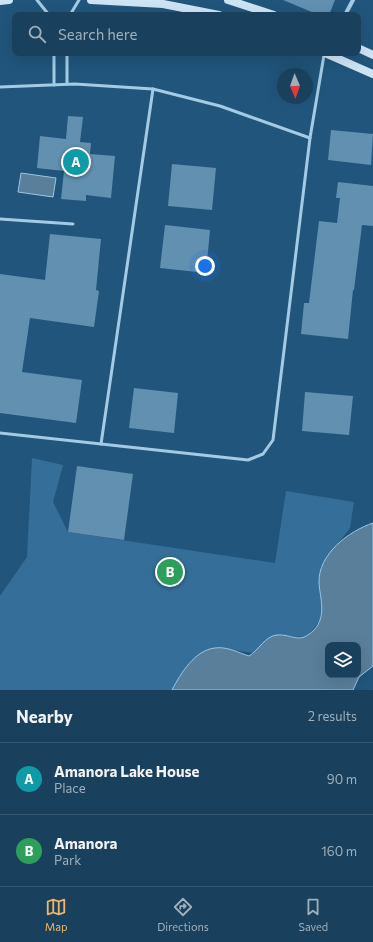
<!DOCTYPE html>
<style>
body{margin:0;font-family:Commissioner,sans-serif;background:#224762;color:#f1f3f6}
.controls{position:absolute;right:12px;bottom:12px;display:grid;overflow:hidden;border-radius:8px;box-shadow:0 4px 16px #0002}
.controls button{width:36px;height:36px;display:grid;place-items:center;padding:0;border:0;border-bottom:1px solid #375972;background:#19405c;color:#f1f3f6;font:20px sans-serif}
.compass{position:absolute;left:277px;top:68px;width:36px;height:36px;border-radius:50%;background:#19405c;box-shadow:0 4px 16px #0002;rotate:178deg}
.you{position:absolute;left:205px;top:266px;width:14px;height:14px;margin:-10px;border:3px solid #fff;border-radius:50%;background:#1a73e8;box-shadow:0 0 0 6px #1a73e833}
.badge{display:grid;place-items:center;width:26px;height:26px;border-radius:50%;background:#f2b666;color:#fff;font-size:13px;font-weight:700}
.pin{position:absolute;translate:-50% -50%;border:2px solid #fff;box-shadow:0 1px 4px #0006}
.list{margin:0;padding:0;list-style:none}
h2{display:flex;justify-content:space-between;align-items:center;height:52px;margin:0;padding:0 16px;font-size:17px}
h2 small{font-size:13px;font-weight:400;color:#9fafbb}
.list li{display:grid;grid-template-columns:26px 1fr auto;gap:12px;align-items:center;box-sizing:border-box;height:72px;padding:0 16px;border-top:1px solid #375972}
.list b{display:block;font-size:15px;white-space:nowrap}
.list p{margin:0;font-size:13px;white-space:nowrap;color:#9fafbb}
.list em{font-size:13px;font-style:normal;color:#9fafbb}
.icon{flex:none;width:22px;height:22px;fill:none;stroke:currentColor;stroke-width:2;stroke-linecap:round;stroke-linejoin:round}
.map{position:relative;flex:none;width:373px;height:690px;overflow:hidden}
.search{position:absolute;background:#19405c;box-shadow:0 4px 16px #0002;left:12px;right:12px;top:12px;height:44px;display:flex;align-items:center;gap:10px;box-sizing:border-box;padding:0 14px;border-radius:8px;color:#9fafbb;font-size:15px}
.sheet{height:196px;background:#19405c}
nav{display:flex;justify-content:space-around;align-items:center;box-sizing:border-box;height:56px;border-top:1px solid #375972;background:#19405c;font-size:11px;color:#9fafbb}
nav a{display:grid;justify-items:center;gap:2px}
nav .on{color:#f2b666}
.map>svg:first-child{display:block}
.green{fill:#356f99}
.water{fill:#5a7f9b;stroke:#98c7e7;fill-rule:evenodd}
.building{fill:#6290b1}
.lines{fill:none;stroke-linecap:round;stroke-linejoin:round}
.service{stroke:#a4cbe6;stroke-width:3}
.minor{stroke:#a4cbe6;stroke-width:4}
.secondary{stroke:#cee4f5;stroke-width:8}
</style>
<div class="map">
<svg width="373" height="690" viewBox="0 0 373 690">
<rect width="100%" height="100%" fill="#21557b"/>
<path class="green" d="M32,458L63,465L53,502L68,532L275,563L286,491L354,502L350,528L333,550L319,581L322,607L320,620L308,636L267,639L255,653L216,648L173,690H0V596L27,557Z"/>
<g class="water">
<path d="M21,173L56,178L53,197L18,192Z"/>
<path d="M373,523V666L359,677L353,690H172C181,673 195,650 215,648C226,646 239,653 249,656C259,650 265,636 277,635C293,634 299,645 314,630C327,616 320,598 319,583C318,554 349,531 373,523ZM328,645H358V675H328Z"/>
</g>
<g class="building">
<path d="M283,0H335L329,15H319Z"/>
<path d="M68,116L83,117L80,142L91,143L90,154L115,156L111,198L86,195V201L61,199L64,171L37,168L40,136L66,139Z"/>
<path d="M331,130L373,134L371,165L328,160Z"/>
<path d="M172,164L216,168L212,210L168,206Z"/>
<path d="M338,182L373,186V226L362,225L354,290H353L348,339L301,334L304,303H309L319,221L337,223L340,198H336Z"/>
<path d="M165,225L210,230L206,273L160,268Z"/>
<path d="M50,234L101,239L96,290L99,291L94,327L30,318L22,372L82,380L76,423L0,413V274L45,280Z"/>
<path d="M134,388L178,393L174,433L129,428Z"/>
<path d="M305,392L353,396L349,435L302,431Z"/>
<path d="M77,466L133,474L124,540L68,532Z"/>
</g>
<g class="lines">
<g class="service">
<path d="M37,0L49,15"/>
<path d="M70,15L79,0"/>
<path d="M54,53V85"/>
<path d="M67,53V84"/>
<path d="M0,87L75,84L153,89L220,106L310,138"/>
<path d="M0,219L73,224"/>
<path d="M0,433L248,460L263,454L273,440L310,138L324,55"/>
<path d="M101,444L153,89"/>
</g>
<path class="minor" d="M345,15L353,0"/>
<g class="secondary">
<path d="M91,0L163,4L219,15"/>
<path d="M228,0L274,15"/>
<path d="M0,1L9,0"/>
<path d="M358,48L373,55"/>
<path d="M325,53L373,74"/>
</g>
</g>
</svg>
<div class="controls">
<button><svg class="icon" aria-label="layers" viewBox="0 0 24 24"><path d="M12 4l9 5-9 5-9-5zM3 14l9 5 9-5"/></svg></button>
</div>
<svg class="compass" viewBox="-18 -18 36 36"><path d="M0-13l5 13h-10z" fill="#e53935"/><path d="M0 13l5-13h-10z" fill="#9fafbb"/></svg>
<div class="you"></div>
<div class="pin badge" style="left:76px;top:162px;background:#0f9aa8">A</div>
<div class="pin badge" style="left:170px;top:572px;background:#2e9e5b">B</div>
<div class="search"><svg class="icon" aria-label="search" viewBox="0 0 24 24"><circle cx="10" cy="10" r="6"/><path d="M15 15l6 6"/></svg>Search here</div>
</div>
<section class="sheet">
<h2>Nearby<small>2 results</small></h2>
<ul class="list">
<li><span class="badge" style="background:#0f9aa8">A</span><div><b>Amanora Lake House</b><p>Place</p></div><em>90 m</em></li>
<li><span class="badge" style="background:#2e9e5b">B</span><div><b>Amanora</b><p>Park</p></div><em>160 m</em></li>
</ul>
</section>
<nav>
<a class="on"><svg class="icon" aria-label="map" viewBox="0 0 24 24"><path d="M3 6l6-2 6 2 6-2v14l-6 2-6-2-6 2zM9 4v14M15 6v14"/></svg>Map</a>
<a><svg class="icon" aria-label="directions" viewBox="0 0 24 24"><path d="M12 3l9 9-9 9-9-9zM9 14v-3h6M13 9l2 2-2 2"/></svg>Directions</a>
<a><svg class="icon" aria-label="saved" viewBox="0 0 24 24"><path d="M7 4h10v16l-5-4-5 4z"/></svg>Saved</a>
</nav>
